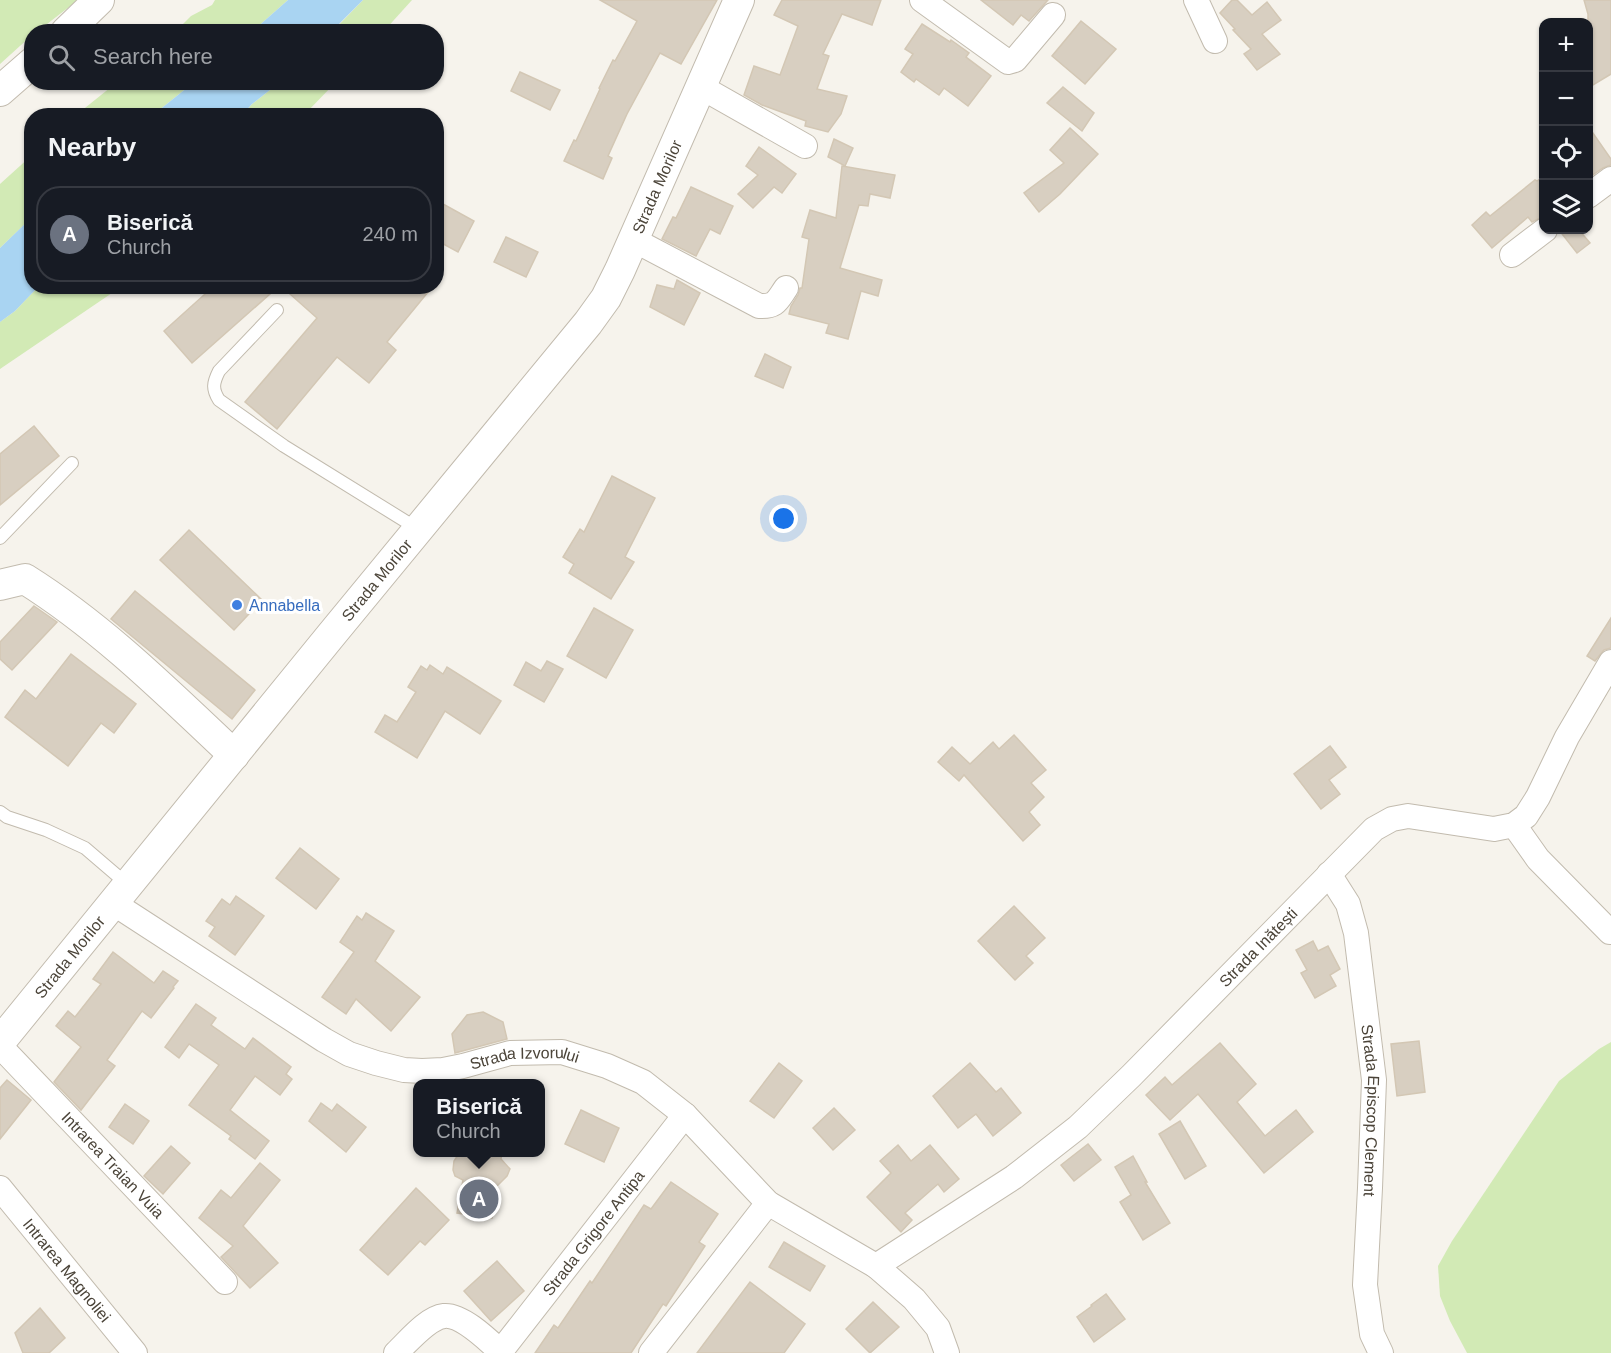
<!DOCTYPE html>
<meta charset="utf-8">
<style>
body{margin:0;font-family:Arial,sans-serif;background:#242831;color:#f1f3f6}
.controls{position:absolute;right:18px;top:18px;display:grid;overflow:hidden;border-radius:12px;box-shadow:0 2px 4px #0004}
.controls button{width:54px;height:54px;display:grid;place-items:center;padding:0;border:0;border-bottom:2px solid #363941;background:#171b24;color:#f1f3f6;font:30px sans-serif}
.you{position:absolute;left:784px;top:519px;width:21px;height:21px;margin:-15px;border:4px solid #fff;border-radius:50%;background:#1a73e8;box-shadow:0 0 0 9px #1a73e833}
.badge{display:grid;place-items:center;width:39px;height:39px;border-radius:50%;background:#fc3f1d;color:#fff;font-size:20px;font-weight:700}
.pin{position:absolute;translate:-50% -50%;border:3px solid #fff;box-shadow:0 2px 6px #0006}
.popup{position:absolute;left:413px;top:1079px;width:132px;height:78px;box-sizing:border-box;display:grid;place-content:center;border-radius:12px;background:#171b24;filter:drop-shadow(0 2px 4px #0005);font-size:20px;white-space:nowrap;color:#9ea1a6}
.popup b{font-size:22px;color:#f1f3f6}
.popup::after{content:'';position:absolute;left:50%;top:100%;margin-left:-12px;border:12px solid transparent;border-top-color:#171b24}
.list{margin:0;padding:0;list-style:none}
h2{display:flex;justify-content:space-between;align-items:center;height:78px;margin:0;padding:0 24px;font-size:26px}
h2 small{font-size:20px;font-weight:400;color:#9ea1a6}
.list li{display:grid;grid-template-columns:39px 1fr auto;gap:18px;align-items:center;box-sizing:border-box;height:96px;margin:0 12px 12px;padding:0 12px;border:2px solid #363941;border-radius:24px}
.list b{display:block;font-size:22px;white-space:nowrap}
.list p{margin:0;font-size:20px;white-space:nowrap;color:#9ea1a6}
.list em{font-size:20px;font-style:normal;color:#9ea1a6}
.icon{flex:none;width:33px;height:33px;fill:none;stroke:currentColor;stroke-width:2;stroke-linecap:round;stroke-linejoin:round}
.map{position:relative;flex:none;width:1611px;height:1353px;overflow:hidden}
.search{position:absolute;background:#171b24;box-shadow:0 2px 4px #0004;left:24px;top:24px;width:420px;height:66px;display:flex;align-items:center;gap:15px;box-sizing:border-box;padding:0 21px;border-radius:24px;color:#9ea1a6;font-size:22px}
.panel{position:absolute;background:#171b24;box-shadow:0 2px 4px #0004;left:24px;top:108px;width:420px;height:186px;border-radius:24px}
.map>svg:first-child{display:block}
.green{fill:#d2eab5}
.water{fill:#a9d4f2}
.building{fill:#d8cfc1;stroke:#d3c7b4;stroke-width:1.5}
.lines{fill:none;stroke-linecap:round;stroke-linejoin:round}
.service-casing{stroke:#c2bbae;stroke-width:14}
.minor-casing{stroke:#c2bbae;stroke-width:26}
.tertiary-casing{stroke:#c2bbae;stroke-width:32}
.service{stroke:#fff;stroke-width:12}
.minor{stroke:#fff;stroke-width:24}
.tertiary{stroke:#fff;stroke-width:30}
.shop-dot{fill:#3f7fe0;stroke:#fff;stroke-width:2}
.labels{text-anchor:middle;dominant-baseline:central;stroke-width:6;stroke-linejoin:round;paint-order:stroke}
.street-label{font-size:16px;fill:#4b4439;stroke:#fff}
.shop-label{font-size:16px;fill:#366cbe;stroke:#fff;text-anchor:start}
</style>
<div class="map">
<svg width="1611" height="1353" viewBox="0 0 1611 1353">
<rect width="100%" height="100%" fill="#f6f3ec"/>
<g class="green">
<path d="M0,0H78L38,31L32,32L31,36L0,64Z"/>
<path d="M215,0H288L253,31L175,32L191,16L212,5Z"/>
<path d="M363,0H412L384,31L332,32Z"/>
<path d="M116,83H193L153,115L75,116Z"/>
<path d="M279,83H335L304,115L242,116L252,104Z"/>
<path d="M31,156V218L0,248V184Z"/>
<path d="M38,287H119L112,293L0,369V322L15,311Z"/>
<path d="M1611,1042V1353H1467L1450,1321L1440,1296L1438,1266L1452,1241L1559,1081L1599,1049Z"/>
</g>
<g class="water">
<path d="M288,0H363L332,31H253Z"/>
<path d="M193,83V82L279,83L252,104L242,115H153Z"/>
<path d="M31,218L32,286L38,287L15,311L0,322V248Z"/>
</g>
<g class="building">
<path d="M600,0H717L681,64L660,53L627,114L608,156L612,158L603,179L564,161L574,140L576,141L600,89L599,88L613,60L615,61L637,21Z"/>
<path d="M782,0H881L872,25L842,14L823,54L829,56L817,89L847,96L841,114L828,132L805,126L806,121L762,105L744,95L754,66L780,75L798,26L774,15Z"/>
<path d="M981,0H1048L1029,21L1021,15L1013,25Z"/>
<path d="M1232,0H1237L1252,15L1267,2L1281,20L1262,34L1280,54L1257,70L1244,54L1251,49L1233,30L1235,29L1220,13Z"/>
<path d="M1584,0H1611V74L1588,88V14Z"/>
<path d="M1081,21L1116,49L1085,84L1052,56Z"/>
<path d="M922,24L950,42L951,40L969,53L966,57L991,76L968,106L944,88L939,95L916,79L914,82L901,72L913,54L905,49Z"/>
<path d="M520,72L560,90L550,110L511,91Z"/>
<path d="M1063,87L1094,113L1082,131L1047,103Z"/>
<path d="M1588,126L1611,159V165L1603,168L1588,178Z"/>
<path d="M1070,128L1098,154L1060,194L1039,212L1024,193L1064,163L1050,150Z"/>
<path d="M834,139L853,148L845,166L828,157Z"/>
<path d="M759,147L796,174L782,193L774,187L753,208L738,194L758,175L746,166Z"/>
<path d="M842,166L895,175L890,198L870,194L868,206L859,205L840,268L882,280L878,296L861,291L848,339L826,333L829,324L789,314L791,306L798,295L800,288H802L809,239L802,237L810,210L836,218Z"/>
<path d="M1544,177V216L1532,222L1528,217L1492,248L1472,225L1486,212L1490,216L1535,180L1537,181Z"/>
<path d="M691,187L733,206L720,234L710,229L696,256L662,239L673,217L676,218Z"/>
<path d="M443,204L474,221L458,252L436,240V216Z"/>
<path d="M1559,230H1579L1590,243L1577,253Z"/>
<path d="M506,237L538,252L526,277L494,262Z"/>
<path d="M677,280L700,293L684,325L650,307L657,285L674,289Z"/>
<path d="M214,286H279L192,363L164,331Z"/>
<path d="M281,286H433L387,342L396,350L369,383L337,357L277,429L245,402L317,318Z"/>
<path d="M765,354L791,367L783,388L755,376Z"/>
<path d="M34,426L59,456L0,505V454Z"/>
<path d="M612,476L655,498L625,557L634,562L611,599L569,573L574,564L563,557L580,529L584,532Z"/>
<path d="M189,530L262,600L234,630L160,560Z"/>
<path d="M135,591L255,690L232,719L111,619Z"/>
<path d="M34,606L57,622L12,670L0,659V642Z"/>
<path d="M594,608L633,630L606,678L567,656Z"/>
<path d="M1611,618V648L1604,650L1595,661L1587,656Z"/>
<path d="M71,654L136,704L114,733L101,723L68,766L5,717L25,690L36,699Z"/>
<path d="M547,661L563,669L544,702L514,685L526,662L541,671Z"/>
<path d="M430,665L443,674L447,667L501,701L480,734L445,711L417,758L375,732L385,715L397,722L416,692L408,687L421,666L427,670Z"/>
<path d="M1014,735L1046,770L1031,783L1044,797L1029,812L1040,825L1023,841L964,775L959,781L938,762L952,747L970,764L993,742L999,749Z"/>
<path d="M1330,746L1346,767L1329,780L1340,794L1321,809L1294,774Z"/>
<path d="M300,848L339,879L316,909L276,878Z"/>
<path d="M236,896L264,916L235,955L209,936L215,927L206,921L222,899L230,905Z"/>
<path d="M1014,906L1045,938L1026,956L1033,963L1015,980L978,941Z"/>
<path d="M366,913L394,931L375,961L420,997L391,1031L356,999L346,1014L322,997L354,952L340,942L357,916L362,920Z"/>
<path d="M1313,941L1318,951L1328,946L1340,969L1330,975L1336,986L1315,998L1301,973L1307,970L1296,950Z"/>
<path d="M113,952L154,983L163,971L178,981L173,987L174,988L151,1018L142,1011L107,1060L115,1066L81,1110L54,1082L81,1047L56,1026L68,1011L75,1017L101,984L93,979Z"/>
<path d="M196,1004L216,1018L211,1025L245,1049L253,1038L291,1067L286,1074L292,1079L280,1095L255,1076L230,1110L269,1141L255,1159L229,1139L231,1136L189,1105L219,1065L189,1044L179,1058L165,1047Z"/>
<path d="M483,1012L503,1022L507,1039L455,1053L452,1034L467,1015Z"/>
<path d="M1419,1041L1425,1092L1397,1096L1391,1044Z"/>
<path d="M1220,1043L1256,1084L1237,1102L1265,1136L1296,1110L1313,1132L1264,1173L1198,1094L1170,1120L1146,1095L1165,1077L1172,1085Z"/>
<path d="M779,1063L802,1081L774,1118L750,1101Z"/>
<path d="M970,1063L996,1092L1001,1088L1021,1113L993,1136L976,1114L958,1128L933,1096Z"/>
<path d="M7,1080L31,1100L0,1139V1088Z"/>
<path d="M321,1103L332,1111L337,1104L366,1127L346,1152L309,1121Z"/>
<path d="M125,1104L149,1121L133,1144L109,1127Z"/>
<path d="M834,1108L855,1130L833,1150L813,1128Z"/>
<path d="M581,1110L619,1128L604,1162L565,1144Z"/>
<path d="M1180,1121L1206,1166L1185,1179L1159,1134Z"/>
<path d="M1088,1144L1101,1160L1074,1181L1061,1165Z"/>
<path d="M898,1145L911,1161L930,1145L959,1179L944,1192L938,1184L905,1213L912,1220L901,1232L867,1197L891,1173L880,1161Z"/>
<path d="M171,1146L190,1163L163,1194L144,1176Z"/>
<path d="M473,1152H502L501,1159L510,1169L507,1176L494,1189L492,1218L457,1213L463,1180L455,1176L453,1170L454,1161L458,1155Z"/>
<path d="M1133,1156L1147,1182H1145L1170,1223L1143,1240L1120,1202L1131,1195L1115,1167Z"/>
<path d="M260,1163L280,1180L243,1226L278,1263L250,1288L221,1257L233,1246L199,1218L221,1190L231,1198Z"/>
<path d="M671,1182L718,1214L699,1242L705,1246L666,1306L663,1304L631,1353H535L554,1325L558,1328L590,1281L592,1283L644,1205L651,1209Z"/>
<path d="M416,1188L449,1220L425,1245L420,1241L388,1275L360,1250Z"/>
<path d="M784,1242L825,1266L810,1291L769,1267Z"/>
<path d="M497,1261L524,1291L491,1321L464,1291Z"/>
<path d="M750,1282L805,1324L784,1353H697Z"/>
<path d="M1106,1294L1125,1319L1094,1342L1077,1317L1092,1306L1091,1305Z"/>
<path d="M873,1302L899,1327L870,1353L846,1329Z"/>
<path d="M40,1308L65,1338L49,1353H23L15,1333Z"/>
</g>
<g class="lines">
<g class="service-casing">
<g id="service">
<path d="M277,310L219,371C213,383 212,389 219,400L284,446L418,529"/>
<path d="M0,538L72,463"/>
<path d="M0,812L7,817L46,830L85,848L127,884"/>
</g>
</g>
<g class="minor-casing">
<g id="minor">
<path d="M922,0L1008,62L1015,60L1053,15"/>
<path d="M1196,0L1215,41"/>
<path d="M701,87L805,146"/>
<path d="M1588,196L1611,179"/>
<path d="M634,240L759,306C776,307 777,301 786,288"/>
<path d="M1512,255L1545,230"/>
<path d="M1514,825L1538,859L1610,932"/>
<path id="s1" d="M1329,874L1348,904L1356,933L1374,1080L1370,1188L1365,1285L1372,1334L1381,1353"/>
<path id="s2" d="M113,903L324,1040L349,1054L376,1063L404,1070L422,1071L443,1070L463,1066L510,1053L562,1052L607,1066L643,1082L685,1115L768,1203L876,1266L914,1299L938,1328L947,1353"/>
<path id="s3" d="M0,1046L225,1282"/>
<path id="s4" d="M0,1188L135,1353"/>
<path id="s5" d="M876,1266L1014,1177L1078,1127L1131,1076L1374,829L1392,819L1408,816L1494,829L1514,825L1526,816L1538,797L1567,737L1611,662"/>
<path id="s6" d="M501,1351L685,1115"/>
<path d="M396,1353C408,1342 427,1318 444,1316C462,1314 490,1342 502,1353"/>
<path d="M651,1353L768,1203"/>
</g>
</g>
<g class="tertiary-casing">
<g id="tertiary">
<path d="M66,32L99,0"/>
<path d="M0,91L32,63"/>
<path d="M0,585L25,579C103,628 168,693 234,755"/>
<path id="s7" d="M0,1042L332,634L588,323L606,298L620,270L739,0"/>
</g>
</g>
<use href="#service" class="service"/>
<use href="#minor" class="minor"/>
<use href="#tertiary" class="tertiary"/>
</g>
<circle class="shop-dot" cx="237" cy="605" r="6"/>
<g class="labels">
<g class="street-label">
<text stroke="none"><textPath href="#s7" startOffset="1082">Strada Morilor</textPath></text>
<text stroke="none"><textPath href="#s7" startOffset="596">Strada Morilor</textPath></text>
<text stroke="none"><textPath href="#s5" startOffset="500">Strada Inătești</textPath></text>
<text stroke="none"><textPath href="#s7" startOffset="110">Strada Morilor</textPath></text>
<text stroke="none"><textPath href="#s2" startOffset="460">Strada Izvorului</textPath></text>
<text stroke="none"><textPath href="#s1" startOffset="244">Strada Episcop Clement</textPath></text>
<text stroke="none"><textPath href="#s3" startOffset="164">Intrarea Traian Vuia</textPath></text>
<text stroke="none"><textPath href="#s6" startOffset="150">Strada Grigore Antipa</textPath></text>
<text stroke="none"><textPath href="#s4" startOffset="106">Intrarea Magnoliei</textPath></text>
</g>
<g class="shop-label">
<text x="249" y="605">Annabella</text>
</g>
</g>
</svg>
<div class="controls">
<button>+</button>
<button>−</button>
<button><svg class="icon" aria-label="locate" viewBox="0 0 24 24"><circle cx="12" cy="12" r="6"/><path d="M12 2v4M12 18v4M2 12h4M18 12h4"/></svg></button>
<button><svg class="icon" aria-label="layers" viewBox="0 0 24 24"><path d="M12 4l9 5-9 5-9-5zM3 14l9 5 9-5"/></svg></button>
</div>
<div class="you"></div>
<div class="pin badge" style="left:479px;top:1199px;background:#6b7280">A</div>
<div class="popup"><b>Biserică</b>Church</div>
<div class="search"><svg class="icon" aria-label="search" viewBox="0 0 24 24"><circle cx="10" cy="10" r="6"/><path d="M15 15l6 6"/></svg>Search here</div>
<section class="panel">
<h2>Nearby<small></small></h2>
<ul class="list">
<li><span class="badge" style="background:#6b7280">A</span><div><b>Biserică</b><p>Church</p></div><em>240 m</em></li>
</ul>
</section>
</div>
